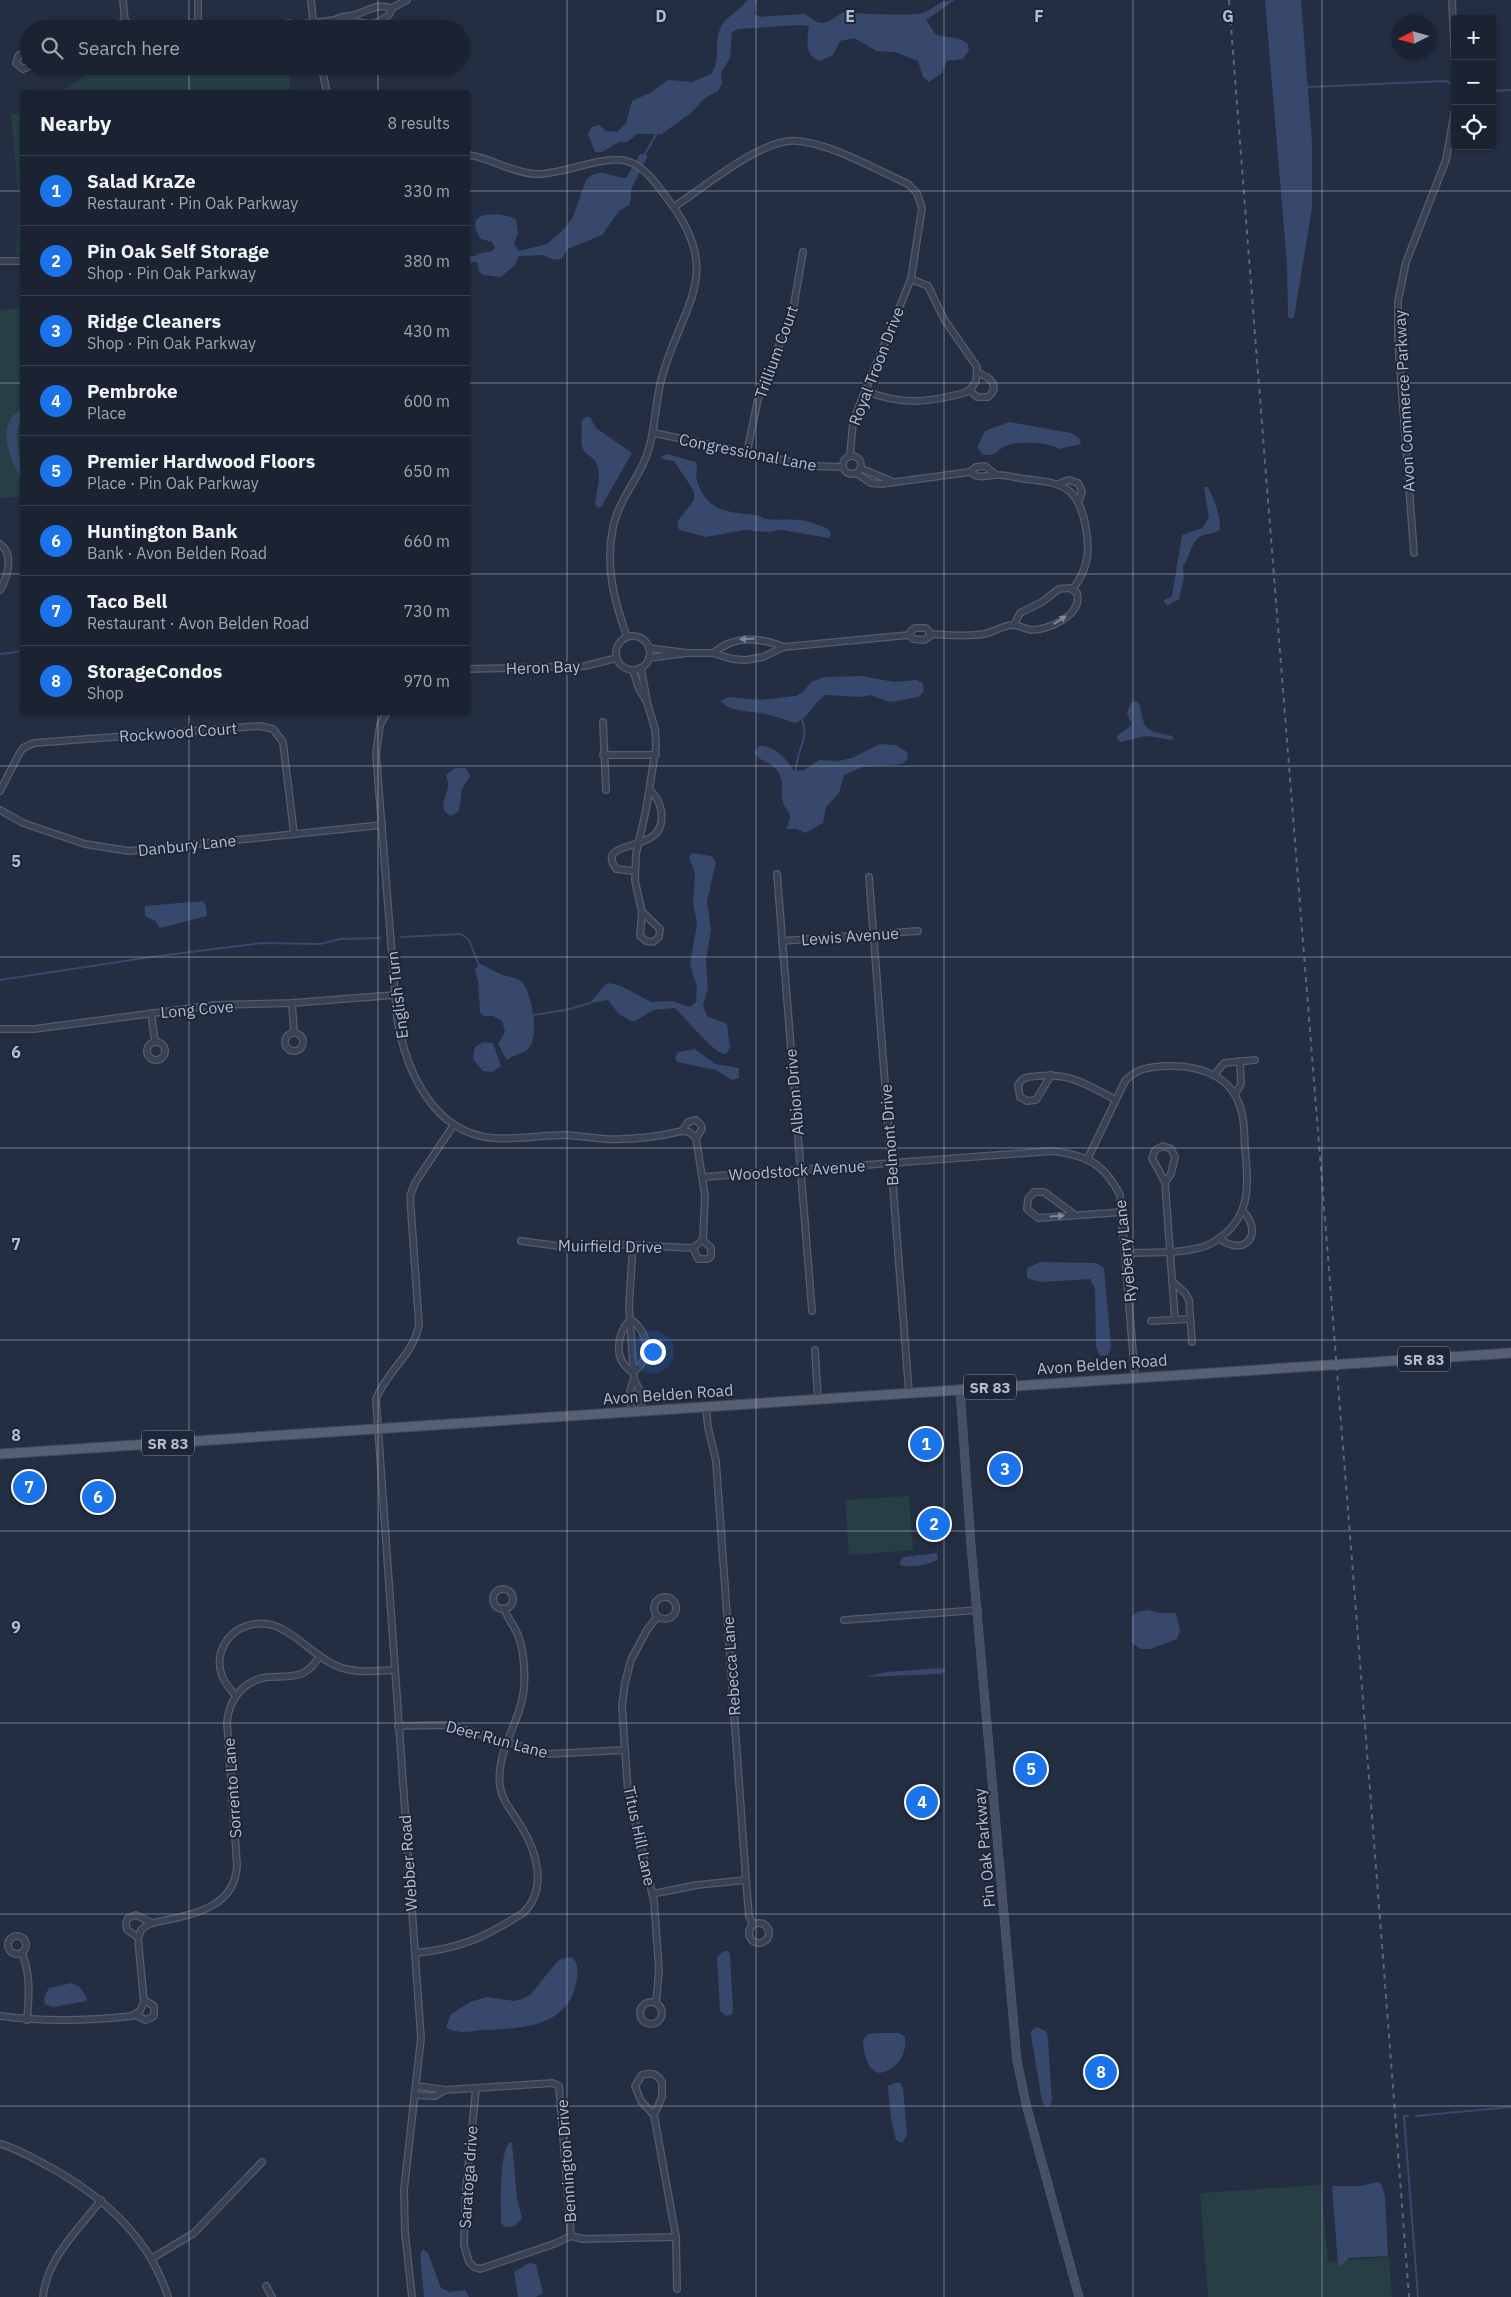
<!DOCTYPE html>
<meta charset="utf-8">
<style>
body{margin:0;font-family:"IBM Plex Sans",sans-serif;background:#242a3a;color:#f1f3f6}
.controls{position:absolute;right:15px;top:15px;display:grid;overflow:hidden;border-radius:5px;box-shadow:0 1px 4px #0004}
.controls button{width:45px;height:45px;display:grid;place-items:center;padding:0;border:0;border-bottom:1px solid #393f4d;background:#1b2232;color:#f1f3f6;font:25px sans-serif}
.compass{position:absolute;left:1391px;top:15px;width:45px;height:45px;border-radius:50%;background:#1b2232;box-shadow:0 1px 4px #0004;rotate:265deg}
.you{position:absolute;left:652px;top:1351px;width:18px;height:18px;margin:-12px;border:4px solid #fff;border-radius:50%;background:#1a73e8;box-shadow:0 0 0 8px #1a73e833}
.badge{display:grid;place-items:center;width:32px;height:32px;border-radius:50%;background:#1a73e8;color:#fff;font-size:16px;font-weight:700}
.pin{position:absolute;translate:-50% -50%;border:2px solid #fff;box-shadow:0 1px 5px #0006}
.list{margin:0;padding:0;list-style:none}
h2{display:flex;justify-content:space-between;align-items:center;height:65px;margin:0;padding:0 20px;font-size:21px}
h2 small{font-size:16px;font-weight:400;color:#a0a4ac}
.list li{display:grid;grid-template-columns:32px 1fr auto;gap:15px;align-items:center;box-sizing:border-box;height:70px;padding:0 20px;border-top:1px solid #393f4d}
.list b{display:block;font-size:19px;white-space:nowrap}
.list p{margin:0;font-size:16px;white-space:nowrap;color:#a0a4ac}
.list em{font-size:16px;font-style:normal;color:#a0a4ac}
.icon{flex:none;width:28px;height:28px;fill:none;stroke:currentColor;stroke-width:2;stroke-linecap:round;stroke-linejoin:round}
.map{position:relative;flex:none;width:1511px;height:2297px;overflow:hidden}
.search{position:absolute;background:#1b2232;box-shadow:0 1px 4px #0004;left:20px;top:20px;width:450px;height:55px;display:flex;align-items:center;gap:12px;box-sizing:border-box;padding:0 18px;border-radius:28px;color:#a0a4ac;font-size:19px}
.panel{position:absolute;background:#1b2232;box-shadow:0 1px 4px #0004;left:20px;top:90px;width:450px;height:625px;border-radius:5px}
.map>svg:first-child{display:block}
.green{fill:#263e44}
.water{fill:#37486c}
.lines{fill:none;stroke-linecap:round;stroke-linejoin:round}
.stream{stroke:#37486c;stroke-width:2}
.street-casing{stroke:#545c6d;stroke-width:8}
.secondary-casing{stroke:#545c6d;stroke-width:9}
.primary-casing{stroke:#424a5c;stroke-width:11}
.street{stroke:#394153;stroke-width:5.5}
.secondary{stroke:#464f66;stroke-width:8}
.primary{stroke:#576073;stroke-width:9}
.rail{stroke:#5a647a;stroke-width:2;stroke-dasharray:5 5;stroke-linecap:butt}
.oneway{fill:#7e8596}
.grid{fill:none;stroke:#b6bccd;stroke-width:1;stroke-opacity:0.55}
.labels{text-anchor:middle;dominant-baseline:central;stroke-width:4;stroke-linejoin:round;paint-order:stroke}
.shield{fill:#1d2638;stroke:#888fa0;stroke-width:1}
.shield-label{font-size:15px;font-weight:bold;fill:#b6bccd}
.street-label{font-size:16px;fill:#b6bccd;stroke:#1d2638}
.grid-label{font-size:16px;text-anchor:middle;font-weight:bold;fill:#b6bccd;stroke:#1d2638;stroke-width:4;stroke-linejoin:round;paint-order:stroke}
</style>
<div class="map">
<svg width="1511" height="2297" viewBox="0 0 1511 2297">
<rect width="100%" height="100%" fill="#242e43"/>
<g class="green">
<path d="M134,66C162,66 273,60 290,76L289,92H61L86,75Z"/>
<path d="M22,113V254L16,255L19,204L11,114Z"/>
<path d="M22,308V497L0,498V310Z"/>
<path d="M909,1496L913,1550L849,1555L845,1500Z"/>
<path d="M1321,2185L1328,2262L1389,2257L1392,2297H1208L1200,2193Z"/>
</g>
<g class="water">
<path d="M747,0H757L754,14L760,17L803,14C810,15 811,20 817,22C828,26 836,15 844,12C853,14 917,16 923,13C937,7 939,0 955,0L926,20L936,35L960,39L968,44L969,50L963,59L947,61L941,74L929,82L923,77L918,61L895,52L877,51L854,38L840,41L833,55L820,61C804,56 807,40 809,26L799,25L738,29L732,32L730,58L721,73L722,83L718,91L705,98L692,112L662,134H637L627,142H619L602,152H595L588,134L592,127L599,125L606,131L617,132L626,123L632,101L650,93L668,80L692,82L711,74C722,59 713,45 720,29C724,17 740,11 747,0Z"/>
<path d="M1265,0H1301L1312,142V208L1294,318H1289L1288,315L1287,265Z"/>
<path d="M640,154L648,156L631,189V200L629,205L619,211L602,235L568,249L561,259L554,260L543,255L519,256L515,265L501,277L483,275L479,271L477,261L468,264V256H476L477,254L492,251L495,248L492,242L481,239C460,210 499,211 516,219L518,233L514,243L519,251L547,244L566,227L573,217L586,180C600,166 610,177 626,178Z"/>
<path d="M22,408C23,419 16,427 17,439C18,453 23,465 22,479C13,466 1,438 9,422C11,416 18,412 22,408Z"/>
<path d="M586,417H590L596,428L632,453L601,507L598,508L595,504C596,491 601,481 598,468C593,449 578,461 582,431C582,424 579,422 586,417Z"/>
<path d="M1009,422L1071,433L1079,438L1081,444L1059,449C1051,442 1018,441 1008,445C996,449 999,456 983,455L977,447L985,431Z"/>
<path d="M667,454L696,462C698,468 695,475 697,481C707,512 727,512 755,515C759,515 761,518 765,519C783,521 798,517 815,524C821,526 828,527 831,533L829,538L782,530L767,532L744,530L706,537L679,530L677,522L694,500V491L674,461L661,459L662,456Z"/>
<path d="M1204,487H1208C1214,499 1221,517 1220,530C1214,535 1205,532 1198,538C1190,545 1190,558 1183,566L1184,578L1179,599L1168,605L1165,604L1164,600L1172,596L1182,535L1202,528L1209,518Z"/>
<path d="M862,676L894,682L916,680L923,683L924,691L919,697L890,702L870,695L860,697L826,695C814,701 808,720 795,723C785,720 775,716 765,714C753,711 728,712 721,701L728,697L759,700L796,696L803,692L811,682L825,677Z"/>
<path d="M1136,701L1140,705C1144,731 1146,731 1172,736L1174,740L1146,736L1121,742L1117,739V736L1132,725L1127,713L1131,703Z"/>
<path d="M880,744L896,745L907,752L908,759L902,764L863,767L844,775L839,793L826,807L823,823L805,833L797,829H786C796,808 784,814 782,798C782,786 784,778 775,768C769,762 757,760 754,752L760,746C775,745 787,760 794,771L804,770L819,760L838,761L852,758Z"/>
<path d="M455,768H466L470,776L462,789L459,811L451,816C437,808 446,799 448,787C449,783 447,779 446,775Z"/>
<path d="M692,853L712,856L716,862L707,901L711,930L706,960L708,989L703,1005L707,1016L727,1024L730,1048L726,1054C714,1055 686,1018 675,1008L654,1010L635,1021H631L619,1014L608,1000L590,1003L605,985L609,983L621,986L651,1002L672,1001L690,1007L696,1002L697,987L690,964L697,924L693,903L695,874L689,857Z"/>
<path d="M203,901L206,906L207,916L160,928L155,921L145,916V906Z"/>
<path d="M479,963C487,967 495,972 503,975C509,977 516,977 521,981C532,991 541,1040 527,1050C521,1054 513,1055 507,1060L498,1044L505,1032L502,1021L493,1016H484L480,1012L478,981L475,970Z"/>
<path d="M483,1042L493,1043L501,1066L492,1072L483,1071L473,1059L475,1047Z"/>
<path d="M695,1049L715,1064L739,1068V1078L732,1080L716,1070L677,1062L675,1059L678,1052Z"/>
<path d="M1040,1262L1096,1263L1104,1268L1111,1347L1108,1355L1100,1356L1096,1347L1095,1289L1090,1279L1041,1282L1027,1278V1268Z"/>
<path d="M937,1553L938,1559C931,1565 907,1569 899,1564L903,1557Z"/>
<path d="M1148,1610L1160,1613H1176L1180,1630L1177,1639L1150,1649H1141L1132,1643V1617L1137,1612Z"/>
<path d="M941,1668L946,1670L941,1674L865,1677L887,1672Z"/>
<path d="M724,1951H728L730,1955L733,2010L732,2015L726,2016L720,2011L717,1957Z"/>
<path d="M571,1957C578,1962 578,1969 577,1978C570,2028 523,2028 483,2030C473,2031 454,2035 446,2027L451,2014L470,2002L487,1997L514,2001L522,1999L531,1994L556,1963L561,1959Z"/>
<path d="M72,1983L80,1987L87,1998L86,2001L53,2007L45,2004L44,1997L49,1988Z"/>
<path d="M1037,2027L1046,2031L1048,2040L1052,2101L1049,2106L1046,2107L1042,2101L1031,2035V2031Z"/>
<path d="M881,2033H899L905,2037C908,2053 896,2071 879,2073C866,2069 864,2053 863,2040L868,2034Z"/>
<path d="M895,2083H900L903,2088L907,2135L902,2143L896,2140L891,2118L888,2089V2086Z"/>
<path d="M510,2142L512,2143L517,2198L522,2218L515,2226L505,2227L501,2223C501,2208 499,2150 510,2142Z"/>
<path d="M1377,2182L1381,2184L1385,2196L1388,2256L1349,2258L1341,2266L1338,2264L1332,2186H1361Z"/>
<path d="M423,2249L428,2253L441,2288L449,2292L465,2290L469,2297H424L420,2254Z"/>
<path d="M529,2263L536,2264L543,2293L536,2297H518L514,2272Z"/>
</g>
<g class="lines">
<g class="stream">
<path d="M1308,87L1446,81L1450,83"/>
<path d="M1492,91L1511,90"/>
<path d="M643,157L657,133"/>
<path d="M0,654L17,652L22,649"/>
<path d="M796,771C795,754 810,737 802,720"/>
<path d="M401,937L461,934L469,940L478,963"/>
<path d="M0,980L151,957L262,943L320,944L340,939L380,938"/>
<path d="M533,1015L566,1010L590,1003"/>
<path d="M1408,2116H1404L1418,2297"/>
<path d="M1416,2116L1511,2107"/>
</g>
<g class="street-casing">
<g id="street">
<path d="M123,0L125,22"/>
<path d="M311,0L314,29"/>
<path d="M1452,0L1455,66"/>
<path d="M335,20L339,23L352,21L370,24L378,22L389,15L392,8L407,0"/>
<path d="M198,23V0"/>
<path d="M133,28L198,23L231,29"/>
<path d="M118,29L121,23L125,22L132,24L133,29"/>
<path d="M264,29L290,23L294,25L335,20C341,15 347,17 354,15C369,11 375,3 392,8"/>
<path d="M29,55L25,53L19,55L16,63L23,69L30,66"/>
<path d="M321,66L327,92"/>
<path d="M468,155C486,156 512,173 536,174C564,175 604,153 630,162C647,169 656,184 667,198C726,274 682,304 662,377C654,406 656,435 644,462C634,484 618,503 613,527C605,567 614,600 627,637"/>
<path d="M674,207C705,187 761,138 797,141C830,143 877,170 908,184L917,193L922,208L911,279L853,421L850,456"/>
<path d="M0,261H22"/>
<path d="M969,390L977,397H988C1001,386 990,377 978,373"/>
<path d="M865,391C902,405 925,403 964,393L971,389L976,381L977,367L944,319L928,286L911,279"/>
<path d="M654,433L812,466L843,467"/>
<path d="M747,452L758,399L793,310L803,252"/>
<circle cx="852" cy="465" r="9"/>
<path d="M860,468L893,482"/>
<path d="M856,473L871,483L881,484L970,472"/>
<path d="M995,474L985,466L976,467L970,472C979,479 984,476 995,475C1003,474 1016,478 1025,479C1064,483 1078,486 1086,528C1090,552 1088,569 1073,589"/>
<path d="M1058,484L1069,480L1078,483L1082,491L1079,501"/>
<path d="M0,544C15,555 7,578 0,590"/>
<path d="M1414,553L1398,341V301L1406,262L1446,160L1455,109"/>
<path d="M930,634C948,635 966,637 984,634C993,632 1004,625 1013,625C1018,625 1025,629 1031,630C1049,630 1083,615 1077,593L1070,588L1059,589L1042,602L1020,613L1014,625"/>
<circle cx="633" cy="653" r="17"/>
<path d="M649,648L687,653"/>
<path d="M713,653C735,635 759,637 784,647"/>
<path d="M649,658L687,653H713L732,659L746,660L763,657L784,647L909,635L913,639L924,640L929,637L930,633L926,628H915L911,631L909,635"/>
<path d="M641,668L647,702L655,729L656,747L646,810L636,854L635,881L642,912L640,936L646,941L653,942L659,937L660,929L642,912"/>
<path d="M468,669L585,666L617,658"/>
<path d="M633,670L639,689L647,702"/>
<path d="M387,712L380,725L376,754L397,1018C406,1071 433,1133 493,1138C517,1140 542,1135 565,1135C579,1136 593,1138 607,1139C633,1140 657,1137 682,1131L689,1132L696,1138L705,1196L703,1240L693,1248L607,1244L566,1247L521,1241"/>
<path d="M603,722L606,790"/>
<path d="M603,755H656"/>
<path d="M0,791L19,754L23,748L34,743L260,726L273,729L283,742L294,834"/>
<path d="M0,810L23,823L85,844L129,851L382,825"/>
<path d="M634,871L616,869C593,835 670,858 661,810C659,802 657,796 650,791"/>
<path d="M777,874L812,1311"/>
<path d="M869,877L909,1393"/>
<path d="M782,941L918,931"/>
<path d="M292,1003L294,1032"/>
<path d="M151,1013L155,1041"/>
<path d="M0,1029H34L215,1005L292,1003L395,995"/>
<circle cx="294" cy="1042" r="9"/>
<circle cx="156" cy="1051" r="9"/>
<path d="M1051,1075L1036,1100L1027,1101L1020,1097L1018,1085C1023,1076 1030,1077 1038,1076C1072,1073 1087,1085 1116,1100"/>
<path d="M1214,1075L1224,1063L1255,1060"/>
<path d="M1235,1094L1241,1084L1240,1061"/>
<path d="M682,1131L688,1122L696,1120L701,1125L702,1129L696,1138"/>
<path d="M1088,1158L1125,1081C1137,1068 1149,1067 1166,1066C1199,1065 1232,1075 1241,1110C1245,1122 1244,1136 1245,1148C1249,1189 1251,1222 1210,1244C1191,1254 1149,1252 1127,1253"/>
<path d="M704,1177L1052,1151C1086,1155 1104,1163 1120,1195L1135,1377"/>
<path d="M1165,1182L1171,1174L1175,1157L1171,1149L1163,1146L1155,1150L1152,1158L1165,1182L1175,1320"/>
<path d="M1075,1215L1044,1192H1034L1028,1199L1027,1209L1038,1218L1124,1212"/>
<path d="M1219,1238C1243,1258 1265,1235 1243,1211"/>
<path d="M693,1248L698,1259H708L711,1256V1248L703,1240"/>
<path d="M1172,1281L1185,1293L1189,1300L1192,1342"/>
<path d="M630,1319C649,1332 653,1358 633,1372C613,1360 616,1336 630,1319Z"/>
<path d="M1151,1321L1190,1319"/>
<path d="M815,1350L818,1399"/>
<path d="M634,1379L640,1391L642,1411"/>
<path d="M706,1407L708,1427L716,1461L746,1880L749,1916L753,1925"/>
<path d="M631,1411L630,1391L634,1379L629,1306L633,1245"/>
<circle cx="503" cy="1599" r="10"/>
<circle cx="665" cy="1608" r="11"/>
<path d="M844,1620L978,1610"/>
<path d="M236,1696C224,1683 216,1670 221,1652C225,1641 233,1631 244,1627C283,1611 306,1654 337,1666C356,1674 375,1671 394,1670"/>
<path d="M398,1726L448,1725L548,1754L625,1750"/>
<path d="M652,1894L697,1885L746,1880"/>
<circle cx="759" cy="1933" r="10"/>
<circle cx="17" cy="1945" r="9"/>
<path d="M138,1937L127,1930L126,1923L128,1918L136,1915L152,1923"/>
<path d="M22,1953C31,1976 29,1996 27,2020"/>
<path d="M415,1953C459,1949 486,1937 523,1913C548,1889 537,1852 521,1826C513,1812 502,1802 500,1786C495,1752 522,1720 524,1687C525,1673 524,1652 519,1638C516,1627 507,1619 504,1608"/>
<circle cx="651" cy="2013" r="11"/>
<path d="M656,2003L659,1970L654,1901L628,1792L622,1706L625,1683L631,1660L647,1630L657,1617"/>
<path d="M135,2015L146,2020L154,2016V2006L144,2000"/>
<path d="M0,2016C45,2022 87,2021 132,2016L140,2011L144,2002L138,1939L141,1930L149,1924C185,1915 235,1912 237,1865L227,1722C229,1699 244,1680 268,1677C280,1676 293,1678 303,1673C311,1669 315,1663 320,1656"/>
<path d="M476,2088L466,2189L464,2245L469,2262L474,2267L480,2269L554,2244L571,2236"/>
<path d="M445,2090L553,2083L559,2086L571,2236"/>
<path d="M416,2095L435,2096L445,2090L417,2086"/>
<path d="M654,2115L662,2097V2082C657,2074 652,2072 642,2075L635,2086L641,2101L654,2115L676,2237L677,2289"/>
<path d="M0,2144C16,2148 31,2157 46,2165C100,2194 149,2236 168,2297"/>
<path d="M571,2236L583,2239L676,2237"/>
<path d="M151,2259L194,2233L262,2162"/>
<path d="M266,2286L272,2297"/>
<path d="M43,2297C47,2258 78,2230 101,2200"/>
<path d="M412,2297L405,2233L404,2190L421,2038L376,1399C388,1369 412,1357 419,1325L410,1196L415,1183L453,1126"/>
</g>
</g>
<g class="secondary-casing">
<path id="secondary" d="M960,1389L971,1545L1017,2061L1027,2108L1079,2297"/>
</g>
<g class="primary-casing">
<path id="primary" d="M0,1454L1511,1353"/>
</g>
<use href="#street" class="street"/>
<use href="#secondary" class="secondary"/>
<use href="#primary" class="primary"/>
<path class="rail" d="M1229,0C1288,766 1351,1531 1409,2297"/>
</g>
<defs><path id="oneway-solid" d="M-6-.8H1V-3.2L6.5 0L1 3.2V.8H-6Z" transform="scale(1.25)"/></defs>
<g class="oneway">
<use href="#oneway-solid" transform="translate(1060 620) rotate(-33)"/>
<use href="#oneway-solid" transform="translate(747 639) rotate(176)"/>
<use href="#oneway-solid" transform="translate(1057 1216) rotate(-4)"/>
</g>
<path class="grid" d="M189,0V29M378,0V29M567,0V2297M756,0V2297M944,0V2297M1133,0V2297M1322,0V2297M189,66V92M378,66V92M0,191H22M468,191H1511M0,383H22M468,383H1511M0,574H22M468,574H1511M189,712V2297M378,712V2297M0,766H1511M0,957H1511M0,1148H1511M0,1340H1511M0,1531H1511M0,1723H1511M0,1914H1511M0,2106H1511"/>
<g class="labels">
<g class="shield">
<rect x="1398" y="1346.5" width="52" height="25" rx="4"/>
<rect x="964" y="1374.5" width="52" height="25" rx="4"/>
<rect x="142" y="1430.5" width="52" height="25" rx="4"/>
</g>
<g class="shield-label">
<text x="1424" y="1359">SR 83</text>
<text x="990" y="1387">SR 83</text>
<text x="168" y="1443">SR 83</text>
</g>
<g class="street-label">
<text transform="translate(776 352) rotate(-70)">Trillium Court</text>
<text transform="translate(876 366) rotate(-69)">Royal Troon Drive</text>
<text transform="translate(1404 401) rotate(-93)">Avon Commerce Parkway</text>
<text transform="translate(748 452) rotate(11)">Congressional Lane</text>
<text transform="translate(543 667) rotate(-2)">Heron Bay</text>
<text transform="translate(178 732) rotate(-4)">Rockwood Court</text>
<text transform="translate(187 845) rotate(-6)">Danbury Lane</text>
<text transform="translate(850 936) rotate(-4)">Lewis Avenue</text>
<text transform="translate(397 995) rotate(-97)">English Turn</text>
<text transform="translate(197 1009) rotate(-5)">Long Cove</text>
<text transform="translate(794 1092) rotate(-95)">Albion Drive</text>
<text transform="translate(889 1135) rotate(-94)">Belmont Drive</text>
<text transform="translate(797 1170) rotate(-4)">Woodstock Avenue</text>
<text transform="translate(610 1246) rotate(1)">Muirfield Drive</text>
<text transform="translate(1125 1251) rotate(-96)">Ryeberry Lane</text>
<text transform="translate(1102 1364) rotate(-4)">Avon Belden Road</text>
<text transform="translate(668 1394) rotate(-4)">Avon Belden Road</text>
<text transform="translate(731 1666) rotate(-94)">Rebecca Lane</text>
<text transform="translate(497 1739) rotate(15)">Deer Run Lane</text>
<text transform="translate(232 1788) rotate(-94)">Sorrento Lane</text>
<text transform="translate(640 1836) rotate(78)">Titus Hill Lane</text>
<text transform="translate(984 1848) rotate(-95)">Pin Oak Parkway</text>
<text transform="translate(408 1863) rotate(-94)">Webber Road</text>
<text transform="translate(566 2161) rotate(-94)">Bennington Drive</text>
<text transform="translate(468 2177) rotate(-86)">Saratoga drive</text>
</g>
</g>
<g class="grid-label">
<text x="661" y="22">D</text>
<text x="850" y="22">E</text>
<text x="1039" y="22">F</text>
<text x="1228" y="22">G</text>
<text x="16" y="867">5</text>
<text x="16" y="1058">6</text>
<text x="16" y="1250">7</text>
<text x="16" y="1441">8</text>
<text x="16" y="1633">9</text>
</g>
</svg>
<div class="controls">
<button>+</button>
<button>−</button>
<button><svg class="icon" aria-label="locate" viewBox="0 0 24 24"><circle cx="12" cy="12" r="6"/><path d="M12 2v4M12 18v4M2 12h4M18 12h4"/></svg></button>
</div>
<svg class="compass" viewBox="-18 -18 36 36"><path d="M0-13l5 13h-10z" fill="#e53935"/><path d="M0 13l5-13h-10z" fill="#a0a4ac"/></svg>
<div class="you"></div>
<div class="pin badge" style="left:926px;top:1444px">1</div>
<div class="pin badge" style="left:934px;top:1524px">2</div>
<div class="pin badge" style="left:1005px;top:1469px">3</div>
<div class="pin badge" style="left:922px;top:1802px">4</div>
<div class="pin badge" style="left:1031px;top:1769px">5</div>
<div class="pin badge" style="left:98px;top:1497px">6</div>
<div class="pin badge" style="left:29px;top:1487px">7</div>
<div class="pin badge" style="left:1101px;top:2072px">8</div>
<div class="search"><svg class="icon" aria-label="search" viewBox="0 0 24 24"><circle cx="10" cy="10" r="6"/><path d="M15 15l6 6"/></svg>Search here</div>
<section class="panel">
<h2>Nearby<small>8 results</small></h2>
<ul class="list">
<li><span class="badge">1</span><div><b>Salad KraZe</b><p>Restaurant · Pin Oak Parkway</p></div><em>330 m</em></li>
<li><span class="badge">2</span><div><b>Pin Oak Self Storage</b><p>Shop · Pin Oak Parkway</p></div><em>380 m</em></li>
<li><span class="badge">3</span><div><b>Ridge Cleaners</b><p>Shop · Pin Oak Parkway</p></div><em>430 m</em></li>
<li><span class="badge">4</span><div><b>Pembroke</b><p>Place</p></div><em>600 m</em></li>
<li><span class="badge">5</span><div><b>Premier Hardwood Floors</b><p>Place · Pin Oak Parkway</p></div><em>650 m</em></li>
<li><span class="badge">6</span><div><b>Huntington Bank</b><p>Bank · Avon Belden Road</p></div><em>660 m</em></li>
<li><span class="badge">7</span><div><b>Taco Bell</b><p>Restaurant · Avon Belden Road</p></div><em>730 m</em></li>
<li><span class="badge">8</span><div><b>StorageCondos</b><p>Shop</p></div><em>970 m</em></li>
</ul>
</section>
</div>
